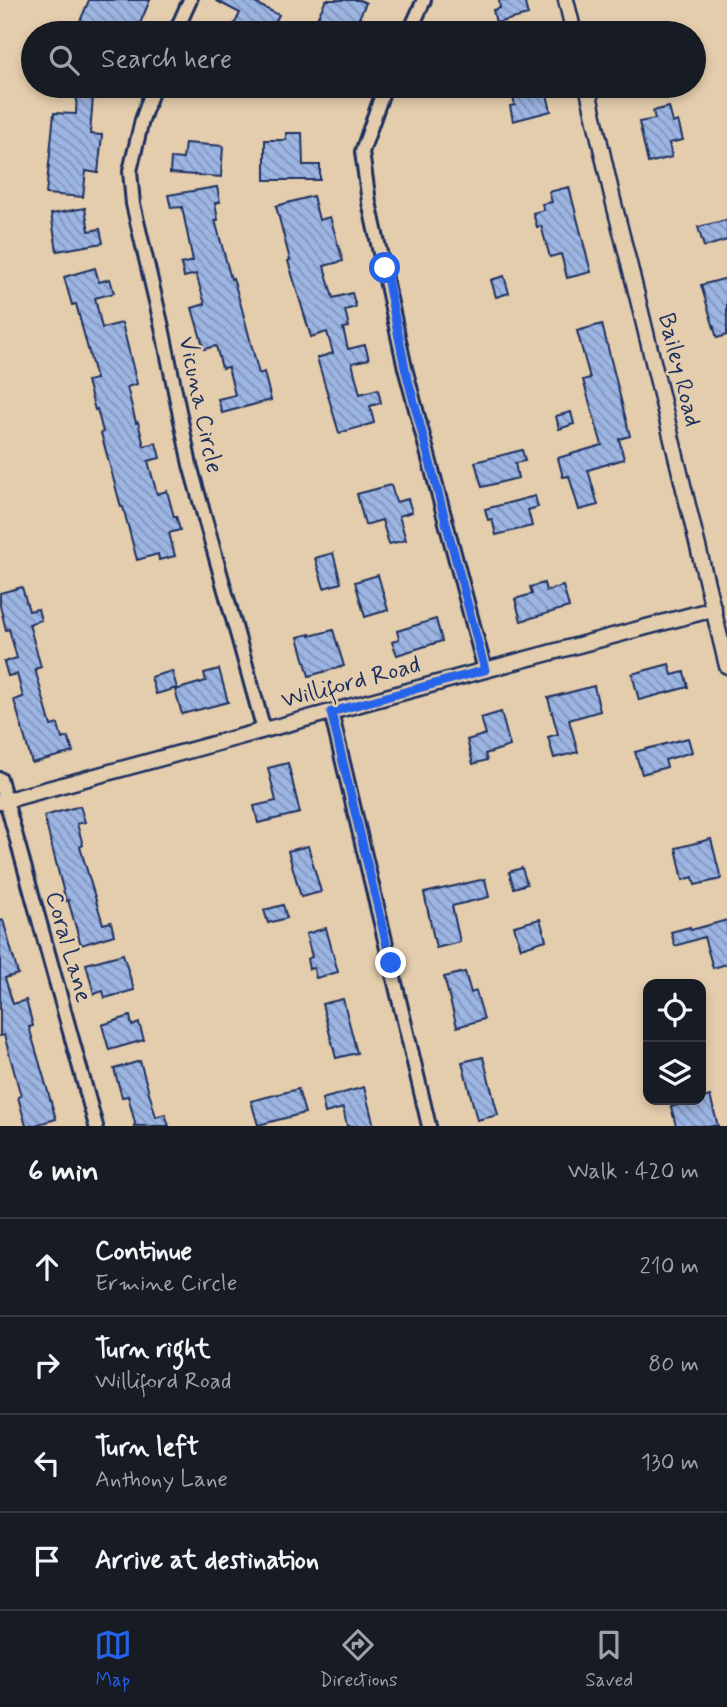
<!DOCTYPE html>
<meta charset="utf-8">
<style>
body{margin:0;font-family:Mynerve,sans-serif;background:#242831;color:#f1f3f6}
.controls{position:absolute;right:21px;bottom:21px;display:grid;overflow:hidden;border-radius:14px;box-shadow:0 4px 10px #0003}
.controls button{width:63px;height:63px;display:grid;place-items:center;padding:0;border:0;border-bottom:2px solid #363941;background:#171b24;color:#f1f3f6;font:35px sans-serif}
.stop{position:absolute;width:21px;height:21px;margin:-16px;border:5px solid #2563eb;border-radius:50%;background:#fff}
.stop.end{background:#2563eb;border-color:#fff;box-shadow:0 2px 7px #0008}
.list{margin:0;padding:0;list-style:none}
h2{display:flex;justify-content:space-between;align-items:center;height:91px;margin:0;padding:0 28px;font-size:30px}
h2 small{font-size:23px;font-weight:400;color:#9ea1a6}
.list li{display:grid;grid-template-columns:46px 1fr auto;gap:21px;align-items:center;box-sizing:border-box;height:98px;padding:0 28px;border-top:2px solid #363941}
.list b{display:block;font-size:26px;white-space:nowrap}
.list p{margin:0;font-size:23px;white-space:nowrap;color:#9ea1a6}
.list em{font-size:23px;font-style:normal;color:#9ea1a6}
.icon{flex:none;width:38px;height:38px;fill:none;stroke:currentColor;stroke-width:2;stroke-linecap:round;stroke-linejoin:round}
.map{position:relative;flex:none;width:727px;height:1126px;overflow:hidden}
.search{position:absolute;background:#171b24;box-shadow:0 4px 10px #0003;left:21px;right:21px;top:21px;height:77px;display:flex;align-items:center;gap:18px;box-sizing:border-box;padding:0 24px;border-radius:38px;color:#9ea1a6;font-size:26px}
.sheet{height:483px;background:#171b24}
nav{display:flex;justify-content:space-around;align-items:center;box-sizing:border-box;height:98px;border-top:2px solid #363941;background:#171b24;font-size:19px;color:#9ea1a6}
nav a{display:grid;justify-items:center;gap:4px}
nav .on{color:#2563eb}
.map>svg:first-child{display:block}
.building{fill:url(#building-back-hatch);stroke:#1b2f5e;stroke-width:2}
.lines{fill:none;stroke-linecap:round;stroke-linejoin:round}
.minor-casing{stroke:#1b2f5e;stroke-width:18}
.tertiary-casing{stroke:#1b2f5e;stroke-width:19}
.minor{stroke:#e4cdad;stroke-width:12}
.tertiary{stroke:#e4cdad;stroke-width:14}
.route{stroke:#2563eb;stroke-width:9}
.labels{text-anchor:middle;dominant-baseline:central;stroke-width:5;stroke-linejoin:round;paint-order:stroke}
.street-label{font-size:24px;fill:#1b2f5e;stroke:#e4cdad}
</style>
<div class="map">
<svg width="727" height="1126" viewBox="0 0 727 1126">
<defs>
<pattern id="building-back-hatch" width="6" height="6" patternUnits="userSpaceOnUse" patternTransform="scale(1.75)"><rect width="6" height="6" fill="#9db5e2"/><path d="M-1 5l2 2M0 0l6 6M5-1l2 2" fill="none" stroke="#7f94ba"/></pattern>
</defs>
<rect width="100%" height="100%" fill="#e4cdad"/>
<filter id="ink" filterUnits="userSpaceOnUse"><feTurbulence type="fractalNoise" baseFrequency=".0143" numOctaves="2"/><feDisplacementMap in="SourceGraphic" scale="14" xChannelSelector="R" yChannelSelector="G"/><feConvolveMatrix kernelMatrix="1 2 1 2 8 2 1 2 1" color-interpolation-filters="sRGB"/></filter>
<g filter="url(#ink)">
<g class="building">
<path d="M89,0H150L136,33L118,28L115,33H75Z"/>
<path d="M215,0H249L279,15L269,33H245L233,27L240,13Z"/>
<path d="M326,0H360L366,3L359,18L370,23L364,33H310Z"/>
<path d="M499,0H524L528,15L496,23L493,10L500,8Z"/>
<path d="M65,86H102L99,98L93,97L90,134L102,135L98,173L86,171L83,197L46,194L54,113L76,114L77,92L65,89Z"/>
<path d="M510,86H545L551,111L513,121L510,106L515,105Z"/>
<path d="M669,107L673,123L678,121L683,140L669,143L672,157L648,163L639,122L655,119L653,111Z"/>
<path d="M286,133H302L303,165H320V180H265V140H286Z"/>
<path d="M185,143L223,146L221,177L170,173L171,158L183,159Z"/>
<path d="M217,187L220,202L215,203L218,220H215L231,279L233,278L242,309L259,374L264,372L271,400L222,413L218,399L235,395L228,367L222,368L216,346L204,349L192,308L205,304L196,274L184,277L181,264L193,261L182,207L171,208L168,195Z"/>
<path d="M569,187L591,272L567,278L561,254L550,257L541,226L537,227L533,213L544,210L542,204L552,202L549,192Z"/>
<path d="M313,196L319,220L330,217L343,261L324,266L333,298L352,293L356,307L345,310L349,327L343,328L348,349L365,345L369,359L352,363L360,394L378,389L381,403L370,406L374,423L339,433L317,358L333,353L327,332L311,337L288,261L290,260L276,206Z"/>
<path d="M85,208L89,231L100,229L103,243L57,251L51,214Z"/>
<path d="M727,220V240L704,247L698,227Z"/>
<path d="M95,268L99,282L110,279L114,293L95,298L102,328L122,323L137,384L127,387L136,423L138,422L144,446L156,443L160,458L148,461L157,494L167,491L174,517L176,516L180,530L169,533L175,556L159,560L158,554L137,560L123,507H121L101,433L103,432L97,409L95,410L87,381L96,379L76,304L72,305L64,277Z"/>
<path d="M504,276L509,293L496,297L491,280Z"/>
<path d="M727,278V335L717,338L701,285Z"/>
<path d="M602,324L630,436L619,439L624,459L588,470L598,505L579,510L569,476L563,477L558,458L602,445L583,380L590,378L577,331Z"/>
<path d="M571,412L574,424L559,429L556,416Z"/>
<path d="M522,450L525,461L515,463L518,478L482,487L475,462Z"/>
<path d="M391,485L396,502L408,499L412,512L399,516L406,540L389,544L382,520L365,525L357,494Z"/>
<path d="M535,496L538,507L528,510L532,526L496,535L492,519L488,520L485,509Z"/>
<path d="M333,553L341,583L324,588L315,558Z"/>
<path d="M378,575L388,610L365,617L355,582Z"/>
<path d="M544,583L546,591L563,586L569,607L521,621L515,599L532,594L530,587Z"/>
<path d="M22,587L29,611L38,609L41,620L29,624L41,667L35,669L51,726L58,724L62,739L68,737L73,752L32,763L14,700L23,697L17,674L8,676L4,662L17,658L9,629L6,630L0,606V593Z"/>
<path d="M436,619L442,641L397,655L392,642L399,639L397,631Z"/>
<path d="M333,630L344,666L309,676L298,637L310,634V636Z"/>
<path d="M669,664L672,675L684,672L688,687L639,700L632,674Z"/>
<path d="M219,669L228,702L182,714L175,690L206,681L204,673Z"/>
<path d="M172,671L177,688L156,694L151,677Z"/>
<path d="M594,686L600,711L569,720L578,752L554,758L548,737L558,734L548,698Z"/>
<path d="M501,712L510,746L485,754L487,760L473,764L467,740L486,734L481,718Z"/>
<path d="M688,738L692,752L665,760L667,767L642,774L635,752Z"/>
<path d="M288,763L300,813L258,823L254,806L276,801L268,768Z"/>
<path d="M80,806L85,822L77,824L83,845L80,847L103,924L111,922L114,935L81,945L68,900L66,901L44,816Z"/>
<path d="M711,839L721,879L695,885L693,877L683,880L676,848Z"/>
<path d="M308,846L321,892L301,897L288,851Z"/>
<path d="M522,868L527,884L514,888L509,872Z"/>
<path d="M485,879L489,897L452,906L460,942L436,948L424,893Z"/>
<path d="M283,905L287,918L268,923L264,910Z"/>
<path d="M540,919L546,940L521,948L514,926Z"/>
<path d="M3,920L18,974L5,978L13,1004L26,1000L33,1026L29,1027L56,1119L32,1126H26L18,1097L21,1096L4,1035L0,1036V921Z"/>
<path d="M727,920V964L713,968L704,937L675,946L671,932L690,927L691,930Z"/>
<path d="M326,928L338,972L316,978L314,968L309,969L307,959L312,957L306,934Z"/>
<path d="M123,954L134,990L105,998L103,991L94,994L86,964Z"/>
<path d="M465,972L471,993L476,991L484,1019L457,1027L444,977Z"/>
<path d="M343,999L357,1053L336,1058L322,1004Z"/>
<path d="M130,1016L132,1026L139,1023L144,1040L109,1050L102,1025Z"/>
<path d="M483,1057L498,1115L477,1120L462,1062Z"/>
<path d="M140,1061L156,1117L165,1114L169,1126H134L135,1123L128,1096L122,1097L114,1069Z"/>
<path d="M364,1087L374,1126H347L343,1108L325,1113L322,1099Z"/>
<path d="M298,1089L305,1113L258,1125L251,1101Z"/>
<path d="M710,1096L718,1126H676L671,1107Z"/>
</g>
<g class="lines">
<g class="minor-casing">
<g id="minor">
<path d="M175,33L190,0"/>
<path d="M409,33L424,0"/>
<path d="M154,86L142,120L130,171L133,204L162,327L190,465L264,730"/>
<path d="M385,86L362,152L369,202L405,368L485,670"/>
<path d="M331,712L429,1126"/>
<path d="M0,779L96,1126"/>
</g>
</g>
<g class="tertiary-casing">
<g id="tertiary">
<path d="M566,0L574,33"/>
<path d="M587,86L613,200L631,271L727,666"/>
<path d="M0,802L485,670L714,609"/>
</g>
</g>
<use href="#minor" class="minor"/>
<use href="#tertiary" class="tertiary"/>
</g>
</g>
<g class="lines" filter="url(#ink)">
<path class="route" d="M385,268L405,368L485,670L331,712L391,963"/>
</g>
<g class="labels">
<g class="street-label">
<text transform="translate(679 370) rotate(76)">Bailey Road</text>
<text transform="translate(200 405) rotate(78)">Vicuna Circle</text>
<text transform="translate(351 683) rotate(-15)">Williford Road</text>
<text transform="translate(68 947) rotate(74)">Coral Lane</text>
</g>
</g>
</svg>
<div class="controls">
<button><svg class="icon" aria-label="locate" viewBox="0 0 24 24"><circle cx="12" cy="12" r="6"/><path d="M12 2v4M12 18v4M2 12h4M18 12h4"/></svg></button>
<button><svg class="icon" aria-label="layers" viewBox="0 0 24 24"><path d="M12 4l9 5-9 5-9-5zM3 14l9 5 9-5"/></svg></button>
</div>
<div class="stop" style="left:385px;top:268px"></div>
<div class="stop end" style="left:391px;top:963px"></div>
<div class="search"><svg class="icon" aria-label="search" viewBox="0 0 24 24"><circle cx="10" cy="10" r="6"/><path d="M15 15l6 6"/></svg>Search here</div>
</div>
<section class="sheet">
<h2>6 min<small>Walk · 420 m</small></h2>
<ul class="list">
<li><svg class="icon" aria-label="ahead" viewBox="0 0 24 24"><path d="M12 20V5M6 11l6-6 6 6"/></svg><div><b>Continue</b><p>Ermine Circle</p></div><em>210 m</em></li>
<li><svg class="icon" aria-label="right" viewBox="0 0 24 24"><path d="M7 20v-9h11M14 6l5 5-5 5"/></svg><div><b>Turn right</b><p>Williford Road</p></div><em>80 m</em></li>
<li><svg class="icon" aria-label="left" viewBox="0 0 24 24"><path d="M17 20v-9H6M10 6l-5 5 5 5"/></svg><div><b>Turn left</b><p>Anthony Lane</p></div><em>130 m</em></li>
<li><svg class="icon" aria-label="arrive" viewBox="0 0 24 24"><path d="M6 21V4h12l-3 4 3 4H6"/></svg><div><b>Arrive at destination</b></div></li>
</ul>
</section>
<nav>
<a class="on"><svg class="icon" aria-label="map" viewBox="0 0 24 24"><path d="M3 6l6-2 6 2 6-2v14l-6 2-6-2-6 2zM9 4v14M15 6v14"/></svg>Map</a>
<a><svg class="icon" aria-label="directions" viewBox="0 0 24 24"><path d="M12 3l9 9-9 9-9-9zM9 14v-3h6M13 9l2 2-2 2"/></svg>Directions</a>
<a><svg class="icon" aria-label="saved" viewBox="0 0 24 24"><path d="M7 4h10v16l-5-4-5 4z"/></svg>Saved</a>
</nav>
